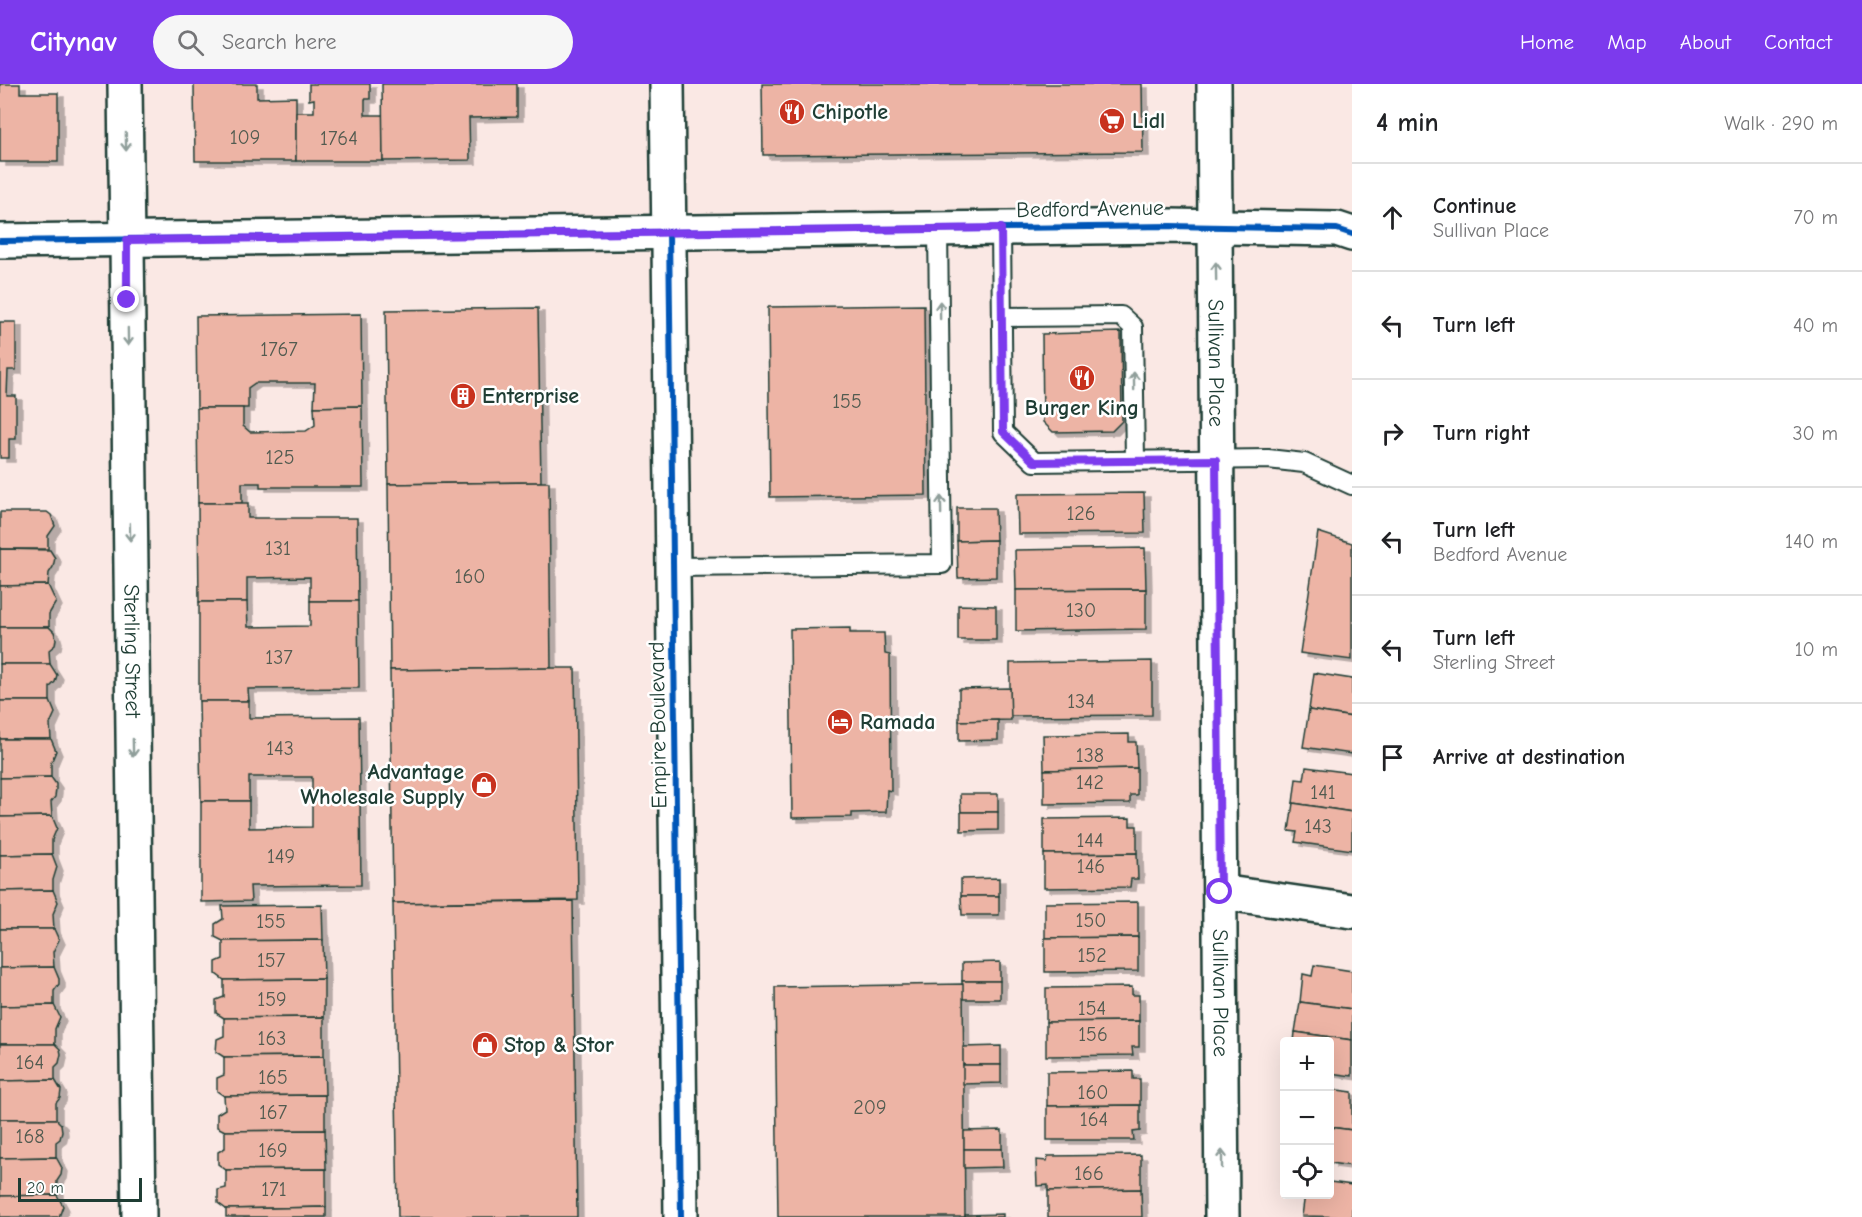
<!DOCTYPE html>
<meta charset="utf-8">
<style>
body{margin:0;font-family:"Comic Neue",sans-serif;background:#f6f6f6;color:#202124}
.controls{position:absolute;right:18px;bottom:18px;display:grid;overflow:hidden;border-radius:6px;box-shadow:0 6px 24px #0002}
.controls button{width:54px;height:54px;display:grid;place-items:center;padding:0;border:0;border-bottom:2px solid #e0e0e0;background:#fff;color:#202124;font:30px sans-serif}
.scale{position:absolute;left:18px;bottom:15px;width:124px;box-sizing:border-box;padding-left:6px;border:3px solid #1f3d34;border-top:0;font-size:16px;line-height:21px;white-space:nowrap;color:#1f3d34;-webkit-text-stroke:4px #fff;paint-order:stroke}
.stop{position:absolute;width:18px;height:18px;margin:-14px;border:4px solid #7c3aed;border-radius:50%;background:#fff}
.stop.end{background:#7c3aed;border-color:#fff;box-shadow:0 2px 6px #0008}
.list{margin:0;padding:0;list-style:none}
h2{display:flex;justify-content:space-between;align-items:center;height:78px;margin:0;padding:0 24px;font-size:26px}
h2 small{font-size:20px;font-weight:400;color:#757577}
.list li{display:grid;grid-template-columns:39px 1fr auto;gap:18px;align-items:center;box-sizing:border-box;height:108px;padding:0 24px;border-top:2px solid #e0e0e0}
.list b{display:block;font-size:22px;white-space:nowrap}
.list p{margin:0;font-size:20px;white-space:nowrap;color:#757577}
.list em{font-size:20px;font-style:normal;color:#757577}
.icon{flex:none;width:33px;height:33px;fill:none;stroke:currentColor;stroke-width:2;stroke-linecap:round;stroke-linejoin:round}
.map{position:relative;flex:none;width:1352px;height:1133px;overflow:hidden}
header{display:flex;align-items:center;gap:36px;box-sizing:border-box;height:84px;padding:0 30px;background:#7c3aed;color:#fff}
header strong{font-size:28px}
nav{display:flex;gap:33px;margin-inline-start:auto;font-size:21px}
.search{width:420px;height:54px;background:#f6f6f6;display:flex;align-items:center;gap:15px;box-sizing:border-box;padding:0 21px;border-radius:33px;color:#757577;font-size:22px}
main{display:flex}
aside{flex:1;background:#fff}
.map>svg:first-child{display:block}
.building{fill:#edb4a5;stroke:#1f3d34;stroke-width:1.5;filter:url(#shadow)}
.lines{fill:none;stroke-linecap:round;stroke-linejoin:round}
.lane-casing{stroke:#1f3d34;stroke-width:22}
.street-casing{stroke:#1f3d34;stroke-width:38}
.secondary-casing{stroke:#1f3d34;stroke-width:38}
.lane{stroke:#fff;stroke-width:18}
.street{stroke:#fff;stroke-width:33}
.secondary{stroke:#fff;stroke-width:33}
.cycleway-casing{stroke:#fff;stroke-width:10}
.cycleway{stroke:#0057b8;stroke-width:6}
.oneway{stroke:#8f9e9a}
.route{stroke:#7c3aed;stroke-width:8}
.labels{text-anchor:middle;dominant-baseline:central;stroke-width:5;stroke-linejoin:round;paint-order:stroke}
.number-label{font-size:20px;fill:#525b50}
.poi-label{font-size:22px;font-weight:bold;fill:#1f3d34;stroke:#fff;text-anchor:start}
.street-label{font-size:22px;fill:#1f3d34;stroke:#fff}
</style>
<header>
<strong>Citynav</strong>
<div class="search"><svg class="icon" aria-label="search" viewBox="0 0 24 24"><circle cx="10" cy="10" r="6"/><path d="M15 15l6 6"/></svg>Search here</div>
<nav><a>Home</a><a>Map</a><a>About</a><a>Contact</a></nav>
</header>
<main>
<div class="map">
<svg width="1352" height="1133" viewBox="0 0 1352 1133">
<defs>
<filter id="shadow"><feDropShadow dx="6" dy="4" stdDeviation="0" flood-color="#0004"/></filter>
</defs>
<rect width="100%" height="100%" fill="#fae8e4"/>
<filter id="ink" filterUnits="userSpaceOnUse"><feTurbulence type="fractalNoise" baseFrequency=".0167" numOctaves="2"/><feDisplacementMap in="SourceGraphic" scale="12" xChannelSelector="R" yChannelSelector="G"/><feConvolveMatrix kernelMatrix="1 2 1 2 8 2 1 2 1" color-interpolation-filters="sRGB"/></filter>
<g filter="url(#ink)">
<g class="building">
<path d="M0,0H20V9H58V78H0Z"/>
<path d="M194,0H257V14L296,13V77H195Z"/>
<path d="M309,0H370V15H365V31H383V77H296V28H314V15L309,16Z"/>
<path d="M382,0H517V33L469,34L470,76L383,77Z"/>
<path d="M762,0H1142L1143,68L763,71Z"/>
<path d="M924,221L926,411L770,413L768,223Z"/>
<path d="M538,224L541,398L388,400L386,226Z"/>
<path d="M361,230L362,322L314,323L315,299H255L248,304V324H197L196,232Z"/>
<path d="M0,238H16V286H8L7,312H16V355H9V374H0Z"/>
<path d="M1121,248L1122,337L1112,347L1053,348L1043,338L1042,250Z"/>
<path d="M362,322L363,403H260V399H242V419H198L197,324H243V342L250,348L306,347L315,341L314,323Z"/>
<path d="M541,398H549L551,584L390,586L388,400Z"/>
<path d="M1144,409L1145,449L1018,450L1017,410Z"/>
<path d="M198,419H248V434H357L358,517H310V493L247,494V518H199Z"/>
<path d="M957,424H995L996,456L957,457Z"/>
<path d="M0,428H47L51,431L55,442L48,452V465H0Z"/>
<path d="M1318,448L1352,459V576L1300,569Z"/>
<path d="M996,456V493L958,494L957,457Z"/>
<path d="M1145,464L1146,505L1016,506L1015,466Z"/>
<path d="M0,465L50,466L55,474L53,483L49,489L48,501L0,502Z"/>
<path d="M48,501L56,518L49,530V543H0V502Z"/>
<path d="M1146,505V545L1016,547V506Z"/>
<path d="M310,517H358L359,604L248,605L249,617H199V518H247L248,543L310,542Z"/>
<path d="M958,521L996,522V556H958Z"/>
<path d="M0,543H49L54,548L56,555L55,561L49,566L50,580H0Z"/>
<path d="M850,544V549H884L885,570L890,571L891,707L887,706L886,728L852,729V733L792,734L790,545Z"/>
<path d="M1152,577V631L1010,632V579Z"/>
<path d="M0,580H50L57,591L55,598L50,603V617H0Z"/>
<path d="M551,584H575L578,816L393,819L390,586Z"/>
<path d="M1314,589L1352,595V633L1309,626Z"/>
<path d="M1010,604L1011,636L959,637V605Z"/>
<path d="M0,617H50L55,629L50,640L51,655H0Z"/>
<path d="M199,617H249V634L359,633L360,716H312V693H249V717H201Z"/>
<path d="M1309,626L1352,633V670L1303,663Z"/>
<path d="M998,636V656L959,657V637Z"/>
<path d="M1129,650V658H1136L1137,684L1044,686L1043,651Z"/>
<path d="M0,655H51L56,667L51,679V693L0,694Z"/>
<path d="M1306,683L1352,689V728L1293,719L1296,695L1304,696Z"/>
<path d="M1137,684V711H1130V719L1044,720V686Z"/>
<path d="M51,693L56,700V705L55,713L51,718L52,732L0,733V694Z"/>
<path d="M960,710H998V728H961Z"/>
<path d="M312,716H360L361,801L250,802L251,817L201,818V717H249V744L312,743Z"/>
<path d="M1293,719L1352,728V766L1295,758L1297,748L1289,747Z"/>
<path d="M961,728H998V746L961,747Z"/>
<path d="M52,732L57,744L52,756V770L0,771V733Z"/>
<path d="M1130,734V742H1137V769L1044,770V735Z"/>
<path d="M1137,769L1138,795H1131L1130,803L1044,804V770Z"/>
<path d="M52,770L57,783L53,796V806L0,807V771Z"/>
<path d="M999,794V812H961V795Z"/>
<path d="M53,806L58,818L53,830L54,845H0V807Z"/>
<path d="M961,812H999V831H962Z"/>
<path d="M573,817L577,1133H398L393,819Z"/>
<path d="M1138,818V853L1045,854V819Z"/>
<path d="M322,821L323,856L223,857L215,853V840L223,835L222,822Z"/>
<path d="M0,845H54L59,856L53,868L54,883L0,884Z"/>
<path d="M1138,853V887L1045,888V854Z"/>
<path d="M323,856L324,895L224,896L216,890V878L223,875V857Z"/>
<path d="M1000,878V897H962V879Z"/>
<path d="M1314,881L1352,887V925L1300,918L1303,890L1312,892Z"/>
<path d="M54,883L59,895V900L54,907V921L0,922V884Z"/>
<path d="M324,895V933L224,934L216,929V916L224,913V896Z"/>
<rect x="962" y="897" width="38" height="18"/>
<path d="M963,900L965,1133H778L775,903Z"/>
<path d="M1132,903V911H1139V937L1046,938V904Z"/>
<path d="M1300,918L1352,925V956L1295,948Z"/>
<path d="M54,921L60,933L55,945V960H0V922Z"/>
<path d="M324,933V972L224,973L216,968L217,955L224,952V934Z"/>
<path d="M1139,937V963H1132L1133,971L1046,972V938Z"/>
<path d="M1295,948L1352,956V992L1330,989V958H1294Z"/>
<path d="M0,960H55L60,965L61,970L59,979L55,983V996L0,997Z"/>
<path d="M1001,962V981H963V963Z"/>
<path d="M324,972L325,1011L224,1012L217,1007V994L224,991V973Z"/>
<path d="M963,981H1001V999L963,1000Z"/>
<path d="M1133,987V995H1140V1021L1047,1022V988Z"/>
<path d="M55,996L61,1006L60,1014L56,1019V1035H0V997Z"/>
<path d="M1330,1005L1352,1008V1046L1330,1043Z"/>
<path d="M325,1011V1046L225,1047L217,1043V1030L225,1025L224,1012Z"/>
<path d="M1140,1021V1047L1133,1048L1134,1056H1047V1022Z"/>
<path d="M0,1035H56L61,1040L62,1047L60,1055L56,1058V1073L0,1074Z"/>
<path d="M1330,1043L1352,1046V1082L1330,1079Z"/>
<path d="M325,1046L326,1085L226,1086L218,1080V1068L225,1064V1047Z"/>
<path d="M1002,1046V1065H964V1047Z"/>
<path d="M964,1065H1002L1003,1083L964,1084Z"/>
<path d="M1141,1071V1105L1048,1107V1101L1037,1102L1036,1076L1047,1077L1048,1072Z"/>
<path d="M56,1073L62,1084L61,1091L57,1097V1111L0,1112V1074Z"/>
<path d="M326,1085V1123L226,1125L218,1119V1106L226,1104V1086Z"/>
<path d="M1330,1098L1352,1101V1133L1302,1132L1305,1110H1330Z"/>
<path d="M1141,1105L1142,1133H1048V1107Z"/>
<path d="M57,1111L63,1122L59,1133H0V1112Z"/>
<path d="M326,1123V1133H226V1125Z"/>
<path d="M1003,1130V1133H965V1131Z"/>
</g>
<g class="lines">
<g class="lane-casing">
<g id="lane">
<path d="M1001,144L1003,348L1034,378L1268,375L1304,379L1352,401"/>
<path d="M1002,233L1121,232L1133,243L1135,376"/>
<path d="M674,483L942,480L938,145"/>
</g>
</g>
<g class="street-casing">
<g id="street">
<path id="s1" d="M125,0L139,1133"/>
<path id="s2" d="M1214,0L1222,1133"/>
<path d="M1220,808L1352,827"/>
</g>
</g>
<g class="secondary-casing">
<g id="secondary">
<path d="M667,0L681,1133"/>
<path d="M0,157L1170,142L1337,145L1352,150"/>
</g>
</g>
<use href="#lane" class="lane"/>
<use href="#street" class="street"/>
<use href="#secondary" class="secondary"/>
<g class="cycleway-casing">
<g id="cycleway">
<path d="M669,148L681,1133"/>
<path d="M0,157L1170,142L1337,145L1352,150"/>
</g>
</g>
<use href="#cycleway" class="cycleway"/>
</g>
<defs><path id="oneway-shaft" d="M-6 0H5M1.5-3L5.5 0L1.5 3" fill="none" stroke-width="1.6" stroke-linecap="round" stroke-linejoin="round" transform="scale(1.5)"/></defs>
<g class="oneway">
<use href="#oneway-shaft" transform="translate(126 58) rotate(89)"/>
<use href="#oneway-shaft" transform="translate(1216 187) rotate(-91)"/>
<use href="#oneway-shaft" transform="translate(940 226) rotate(-91)"/>
<use href="#oneway-shaft" transform="translate(128 253) rotate(89)"/>
<use href="#oneway-shaft" transform="translate(1134 297) rotate(-91)"/>
<use href="#oneway-shaft" transform="translate(941 421) rotate(-91)"/>
<use href="#oneway-shaft" transform="translate(130 448) rotate(89)"/>
<use href="#oneway-shaft" transform="translate(133 664) rotate(89)"/>
<use href="#oneway-shaft" transform="translate(1222 1075) rotate(-90)"/>
</g>
</g>
<g class="lines" filter="url(#ink)">
<path class="route" d="M127,216V156L1001,144L1003,348L1034,378L1216,376L1220,808"/>
</g>
<defs>
<g id="restaurant-disc" transform="scale(1.35)"><circle r="9.5" fill="#c8321e" stroke="#fff"/><path d="M-5-6h1v4h1v-4h1v4h1v-4h1v5L-1.5 .5V6h-2V.5L-5-1ZM5-6V6H3V1.5H1.5Q1.5-4 5-6Z" fill="#fff"/></g>
<g id="supermarket-disc" transform="scale(1.35)"><circle r="9.5" fill="#c8321e" stroke="#fff"/><path d="M-6-5.5h2.5l.6 2H6L4.5 2H-2.5L-4.4-4H-6ZM-1.5 3.2a1.3 1.3 0 1 0 .1 0ZM3 3.2a1.3 1.3 0 1 0 .1 0Z" fill="#fff"/></g>
<g id="building-disc" transform="scale(1.35)"><circle r="9.5" fill="#c8321e" stroke="#fff"/><path d="M-4-6H4V6H1V3H-1V6H-4ZM-2.5-4.3h1.7v1.8h-1.7ZM.8-4.3h1.7v1.8H.8ZM-2.5-1h1.7V.8h-1.7ZM.8-1h1.7V.8H.8Z" fill="#fff"/></g>
<g id="hotel-disc" transform="scale(1.35)"><circle r="9.5" fill="#c8321e" stroke="#fff"/><path d="M-6-4.5h1.5V1H6V5H4.5V3h-9V5H-6ZM-4 0a1.8 1.8 0 1 1 3.6 0ZM.5 0V-2.5h3Q6-2.5 6 0Z" fill="#fff"/></g>
<g id="shop-disc" transform="scale(1.35)"><circle r="9.5" fill="#c8321e" stroke="#fff"/><path d="M-5-2.5h2.3a2.7 3.5 0 0 1 5.4 0H5L5.5 6h-11ZM-1.5-2.5h3a1.5 2.3 0 0 0-3 0Z" fill="#fff"/></g>
</defs>
<g fill-rule="evenodd">
<use href="#restaurant-disc" x="792" y="28"/>
<use href="#supermarket-disc" x="1112" y="37"/>
<use href="#restaurant-disc" x="1082" y="294"/>
<use href="#building-disc" x="463" y="312"/>
<use href="#hotel-disc" x="840" y="638"/>
<use href="#shop-disc" x="484" y="701"/>
<use href="#shop-disc" x="485" y="961"/>
</g>
<g class="labels">
<g class="number-label">
<text x="245" y="53">109</text>
<text x="339" y="54">1764</text>
<text x="279" y="265">1767</text>
<text x="847" y="317">155</text>
<text x="280" y="373">125</text>
<text x="1081" y="429">126</text>
<text x="278" y="464">131</text>
<text x="470" y="492">160</text>
<text x="1081" y="526">130</text>
<text x="279" y="573">137</text>
<text x="1081" y="617">134</text>
<text x="280" y="664">143</text>
<text x="1090" y="671">138</text>
<text x="1090" y="698">142</text>
<text x="1323" y="708">141</text>
<text x="1318" y="742">143</text>
<text x="1090" y="756">144</text>
<text x="281" y="772">149</text>
<text x="1091" y="782">146</text>
<text x="1091" y="836">150</text>
<text x="271" y="837">155</text>
<text x="1092" y="871">152</text>
<text x="271" y="876">157</text>
<text x="272" y="915">159</text>
<text x="1092" y="924">154</text>
<text x="1093" y="950">156</text>
<text x="272" y="954">163</text>
<text x="30" y="978">164</text>
<text x="273" y="993">165</text>
<text x="1093" y="1008">160</text>
<text x="870" y="1023">209</text>
<text x="273" y="1028">167</text>
<text x="1094" y="1035">164</text>
<text x="30" y="1052">168</text>
<text x="273" y="1066">169</text>
<text x="1089" y="1089">166</text>
<text x="274" y="1105">171</text>
</g>
<g class="poi-label">
<text x="812" y="28">Chipotle</text>
<text x="1132" y="37">Lidl</text>
<text x="482" y="312">Enterprise</text>
<text x="1082" y="324" text-anchor="middle">Burger King</text>
<text x="860" y="638">Ramada</text>
<text x="464" y="688" text-anchor="end">Advantage<tspan x="464" dy="25">Wholesale Supply</tspan></text>
<text x="504" y="961">Stop &amp; Stor</text>
</g>
<g class="street-label">
<text transform="translate(1090 125) rotate(-1)">Bedford Avenue</text>
<text stroke="none"><textPath href="#s2" startOffset="279">Sullivan Place</textPath></text>
<text stroke="none"><textPath href="#s1" startOffset="567">Sterling Street</textPath></text>
<text transform="translate(658 641) rotate(-91)">Empire Boulevard</text>
<text stroke="none"><textPath href="#s2" startOffset="909">Sullivan Place</textPath></text>
</g>
</g>
</svg>
<div class="controls">
<button>+</button>
<button>−</button>
<button><svg class="icon" aria-label="locate" viewBox="0 0 24 24"><circle cx="12" cy="12" r="6"/><path d="M12 2v4M12 18v4M2 12h4M18 12h4"/></svg></button>
</div>
<div class="scale">20 m</div>
<div class="stop" style="left:1220px;top:808px"></div>
<div class="stop end" style="left:127px;top:216px"></div>
</div>
<aside>
<h2>4 min<small>Walk · 290 m</small></h2>
<ul class="list">
<li><svg class="icon" aria-label="ahead" viewBox="0 0 24 24"><path d="M12 20V5M6 11l6-6 6 6"/></svg><div><b>Continue</b><p>Sullivan Place</p></div><em>70 m</em></li>
<li><svg class="icon" aria-label="left" viewBox="0 0 24 24"><path d="M17 20v-9H6M10 6l-5 5 5 5"/></svg><div><b>Turn left</b></div><em>40 m</em></li>
<li><svg class="icon" aria-label="right" viewBox="0 0 24 24"><path d="M7 20v-9h11M14 6l5 5-5 5"/></svg><div><b>Turn right</b></div><em>30 m</em></li>
<li><svg class="icon" aria-label="left" viewBox="0 0 24 24"><path d="M17 20v-9H6M10 6l-5 5 5 5"/></svg><div><b>Turn left</b><p>Bedford Avenue</p></div><em>140 m</em></li>
<li><svg class="icon" aria-label="left" viewBox="0 0 24 24"><path d="M17 20v-9H6M10 6l-5 5 5 5"/></svg><div><b>Turn left</b><p>Sterling Street</p></div><em>10 m</em></li>
<li><svg class="icon" aria-label="arrive" viewBox="0 0 24 24"><path d="M6 21V4h12l-3 4 3 4H6"/></svg><div><b>Arrive at destination</b></div></li>
</ul>
</aside>
</main>
